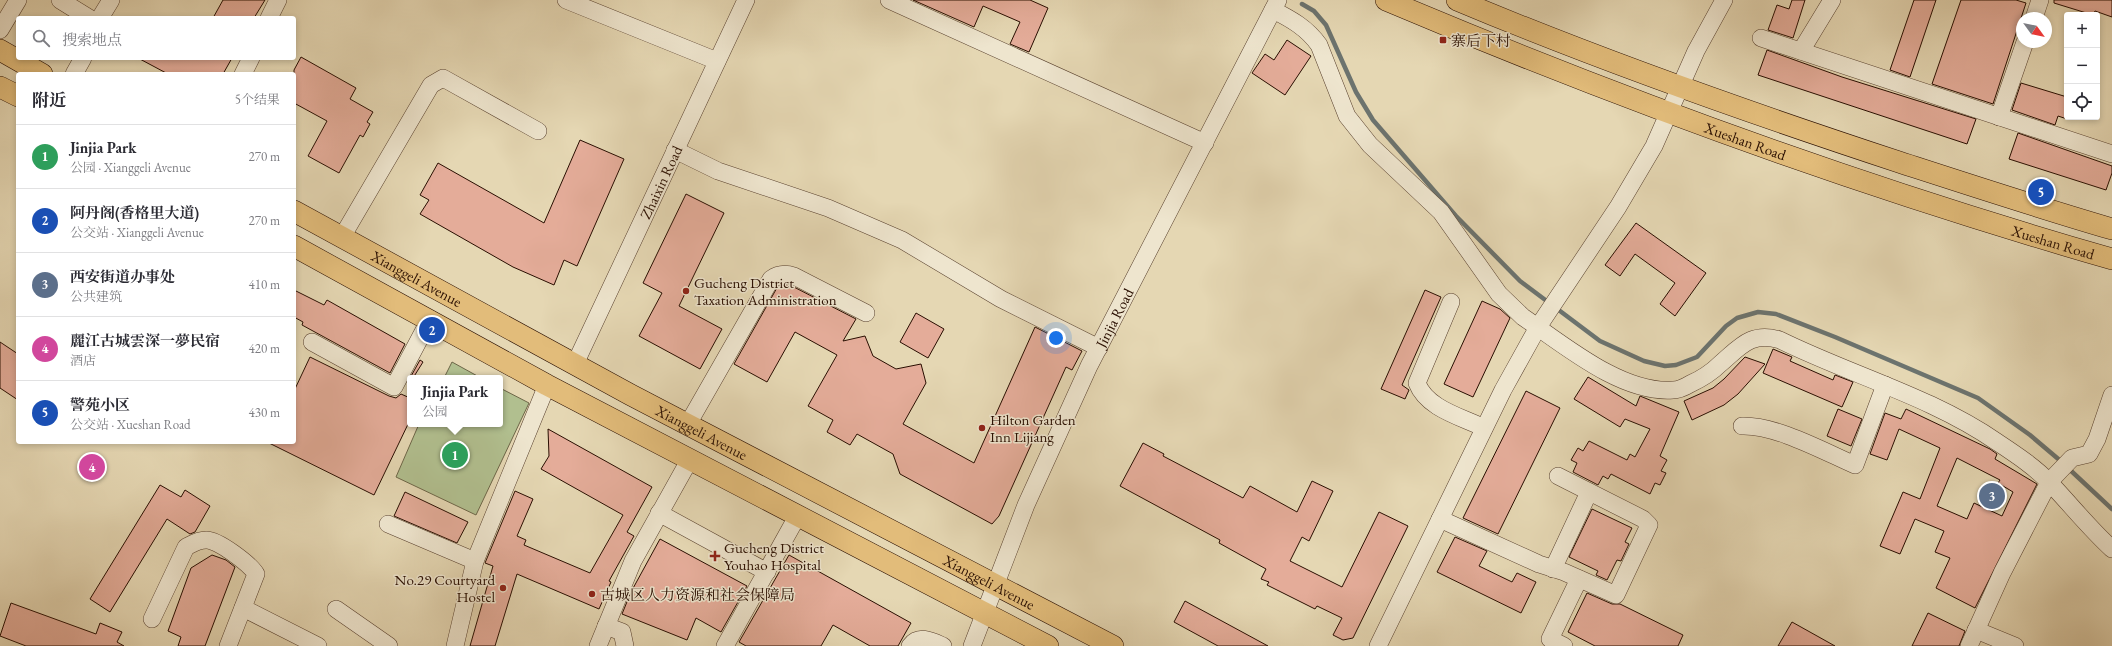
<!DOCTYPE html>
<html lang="zh">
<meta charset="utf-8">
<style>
body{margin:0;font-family:"EB Garamond","Noto Serif SC",serif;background:#f7f7f7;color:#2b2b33}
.controls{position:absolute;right:12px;top:12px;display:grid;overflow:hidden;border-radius:4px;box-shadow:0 2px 6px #0003}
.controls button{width:36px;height:36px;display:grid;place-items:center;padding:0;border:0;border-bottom:1px solid #e1e1e2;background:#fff;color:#2b2b33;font:20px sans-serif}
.compass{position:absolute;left:2016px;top:12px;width:36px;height:36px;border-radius:50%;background:#fff;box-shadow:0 2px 6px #0003;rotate:123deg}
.you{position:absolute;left:1056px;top:338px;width:14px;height:14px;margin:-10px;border:3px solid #fff;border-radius:50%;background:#1a73e8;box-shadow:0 0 0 6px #1a73e833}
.badge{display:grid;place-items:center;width:26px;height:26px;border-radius:50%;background:#0f766e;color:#fff;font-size:13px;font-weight:700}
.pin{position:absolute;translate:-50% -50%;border:2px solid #fff;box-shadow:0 1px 4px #0006}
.popup{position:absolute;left:407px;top:375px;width:96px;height:52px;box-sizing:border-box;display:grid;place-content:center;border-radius:4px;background:#fff;filter:drop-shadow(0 1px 3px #0005);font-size:13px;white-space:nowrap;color:#7c7c81}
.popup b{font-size:15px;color:#2b2b33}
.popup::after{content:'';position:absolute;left:50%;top:100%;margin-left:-8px;border:8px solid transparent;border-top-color:#fff}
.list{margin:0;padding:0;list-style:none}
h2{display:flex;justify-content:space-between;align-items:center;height:52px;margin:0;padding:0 16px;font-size:17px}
h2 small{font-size:13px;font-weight:400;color:#7c7c81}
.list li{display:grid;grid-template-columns:26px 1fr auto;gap:12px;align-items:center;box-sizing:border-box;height:64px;padding:0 16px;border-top:1px solid #e1e1e2}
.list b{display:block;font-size:15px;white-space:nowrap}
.list p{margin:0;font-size:13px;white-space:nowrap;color:#7c7c81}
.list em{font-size:13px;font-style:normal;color:#7c7c81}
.icon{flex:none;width:22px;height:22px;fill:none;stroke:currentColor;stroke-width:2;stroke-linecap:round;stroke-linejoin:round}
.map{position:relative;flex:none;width:2112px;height:646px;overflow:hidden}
.search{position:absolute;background:#fff;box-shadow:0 2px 6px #0003;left:16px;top:16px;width:280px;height:44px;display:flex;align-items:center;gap:10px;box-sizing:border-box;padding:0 14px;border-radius:4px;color:#7c7c81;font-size:15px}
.panel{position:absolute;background:#fff;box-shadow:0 2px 6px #0003;left:16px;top:72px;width:280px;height:372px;border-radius:4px}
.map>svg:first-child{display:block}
.green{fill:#b1bf8f;stroke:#6d6648}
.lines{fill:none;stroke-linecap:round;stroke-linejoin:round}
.stream{stroke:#6c736e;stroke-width:4.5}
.building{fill:#e4ac99;stroke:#290e01;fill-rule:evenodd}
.minor-casing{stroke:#58402e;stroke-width:18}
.major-casing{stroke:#290e01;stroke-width:22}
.minor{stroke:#eee5ce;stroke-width:17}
.major{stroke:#e2bc7a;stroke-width:21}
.poi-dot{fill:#8f2418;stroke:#eee5ce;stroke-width:1.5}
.labels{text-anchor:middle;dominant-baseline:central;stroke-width:3;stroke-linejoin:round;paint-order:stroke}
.poi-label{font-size:15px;fill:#290e01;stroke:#eee5ce;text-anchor:start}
.street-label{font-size:15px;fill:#290e01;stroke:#eee5ce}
</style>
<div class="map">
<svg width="2112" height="646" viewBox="0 0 2112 646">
<rect width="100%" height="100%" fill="#e5d7b3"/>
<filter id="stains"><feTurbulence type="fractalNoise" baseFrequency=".005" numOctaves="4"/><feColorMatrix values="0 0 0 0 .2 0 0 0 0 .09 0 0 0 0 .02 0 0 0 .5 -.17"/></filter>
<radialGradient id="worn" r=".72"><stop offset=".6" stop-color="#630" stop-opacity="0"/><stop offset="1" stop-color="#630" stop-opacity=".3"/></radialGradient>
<g class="green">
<path d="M452,362L481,378H444Z"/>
<path d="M500,388L529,403L476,515L396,477L419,424H500Z"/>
</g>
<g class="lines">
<g class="stream">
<path d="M1302,4L1314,11L1326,25L1356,92L1373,120L1456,216L1520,281L1600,341L1644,361L1665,366L1676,365L1697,357L1726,326L1737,318L1758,312L1776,314L1835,337L1978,398L2030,435L2063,463"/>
<path d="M2068,468L2112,509"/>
</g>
</g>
<g class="building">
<path d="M223,0H265L254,18H213Z"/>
<path d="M913,0H1030L1048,8L1029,52L1010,44L1020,22L983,6L974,27Z"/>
<path d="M1792,0H1805L1793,38L1768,30L1777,5L1789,9Z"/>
<path d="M1914,0H1936L1910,77L1890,70Z"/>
<path d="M1961,0H2016L2026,3L1993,104L1932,84Z"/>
<path d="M2054,0H2112V17L2095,11L2093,15L2054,3Z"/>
<path d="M1287,40L1311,56L1285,95L1252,73L1265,54L1274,60Z"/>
<path d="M1767,50L1842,77L1976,119L1967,144L1758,75Z"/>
<path d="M301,57L356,88L350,99L373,112L367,122L370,124L363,137L360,135L339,173L308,156L327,121L294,103V70Z"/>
<path d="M138,58H232L223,74H168Z"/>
<path d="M2021,83L2067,97V119L2058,116L2055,125L2012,110Z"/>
<path d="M2018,133L2112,166V173L2106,190L2009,159Z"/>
<path d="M580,140L624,159L577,266L564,260L554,285L513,267L420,214L429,200L420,195L438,163L544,223Z"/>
<path d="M686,194L724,213L679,306L722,329L700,369L639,336L662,293L643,283Z"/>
<path d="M1636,223L1706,273L1675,316L1660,304L1675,283L1635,254L1620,276L1605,265Z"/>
<path d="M782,285H790L856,319L843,341L865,336L873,356L896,369L921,364L926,383L903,424L974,463L1035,327L1082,351L1072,370L1066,367L999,516L992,524L900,474L893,454L857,434L850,445L827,432L833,420L808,406L837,355L795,332L767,382L734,364L778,286Z"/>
<path d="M294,290L324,305L327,300L405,344L390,373L302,325L303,322L294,317Z"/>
<path d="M1425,290L1441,297L1402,385L1409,390L1405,399L1381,389Z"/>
<path d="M1482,301L1500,309L1510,318L1473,397L1444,384Z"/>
<path d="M916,313L944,329L928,358L900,342Z"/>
<path d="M0,342L18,354V400L0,388Z"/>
<path d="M1773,349L1792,357L1790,361L1833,380L1835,375L1853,382L1842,407L1763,373Z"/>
<path d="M310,357L389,396L396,398L401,394L410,398V420L374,495L267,442H294V391Z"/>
<path d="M1745,357L1765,364L1738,394L1724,405L1692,420L1684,401L1713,388L1724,379Z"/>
<path d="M420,360L423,362L413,378H410Z"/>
<path d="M1588,377L1636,406L1640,396L1679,412L1660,456L1667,460L1661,471L1666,473L1660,485L1655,483L1650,494L1611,474L1608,479L1603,476L1598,485L1573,472L1577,463L1571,460L1578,448L1583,451L1589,441L1627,460L1630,454L1635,457L1650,429L1625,419L1620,427L1574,399Z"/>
<path d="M1526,391L1560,408L1498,534L1463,518Z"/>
<path d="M1838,409L1862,419L1851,446L1827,436Z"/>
<path d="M1906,409L1990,449L1997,454L1995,459L2037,484L1975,608L1936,588L1950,558L1935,552L1944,531L1915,519L1900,554L1880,546L1903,492L1920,499L1940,448L1899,429L1887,460L1870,454L1885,413L1901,419ZM1957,458L2000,480L1998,483L2013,492L2002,516L1974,503L1967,519L1937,506Z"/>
<path d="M548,429L652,487L627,532L634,536L609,581L611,582L599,609L517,574L495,646H470L493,566L485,563L515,491L533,499L517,536L526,540L524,545L590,573L623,515L541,469L549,456Z"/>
<path d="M1143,443L1164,454L1163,456L1243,498L1250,486L1297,512L1312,481L1333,491L1309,541L1302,537L1290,561L1342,587L1379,512L1408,526L1353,638L1343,640L1333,635L1342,618L1317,606L1315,609L1267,585L1269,582L1261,579L1266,569L1219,543L1220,540L1120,486Z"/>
<path d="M160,485L181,497L185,490L210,506L195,532L190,534L167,519L110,612L90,599Z"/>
<path d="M405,492L468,522L457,543L394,516Z"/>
<path d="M1592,509L1632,528L1625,542L1629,544L1621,561L1617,560L1607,580L1596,575L1598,571L1569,557Z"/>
<path d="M1455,537L1487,551L1479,566L1512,582L1517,573L1536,582L1521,613L1437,572Z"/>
<path d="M660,539L747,586L721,632L696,618L687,640L622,614L631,592Z"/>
<path d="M212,555L226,560L235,567L205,646H178L181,637L168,631L191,568Z"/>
<path d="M789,555L911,623L898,646H870L833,625L821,646H746L739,642Z"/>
<path d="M1587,593L1612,604H1620L1683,635L1678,646H1595L1568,632Z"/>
<path d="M1185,601L1268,646H1218L1174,622Z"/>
<path d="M11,603L96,634L100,623L122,632L117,642L124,646H26L0,636Z"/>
<path d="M1928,613L1965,631L1959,646H1912Z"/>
<path d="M1792,622L1835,646H1778Z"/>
</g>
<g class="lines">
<g class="minor-casing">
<g id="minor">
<path d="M60,0L89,18"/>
<path d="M566,0L717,61"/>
<path d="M889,0L1205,143"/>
<path d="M1273,10C1291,19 1307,28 1319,45L1347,116L1370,145L1441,212L1499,294L1523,317C1564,345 1622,394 1673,390C1678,390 1685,387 1690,384C1701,379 1711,373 1720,364C1740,347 1751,331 1780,340C1851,375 1932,397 1997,442C2015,454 2035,467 2050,483C2071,505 2089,528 2112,549"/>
<path d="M100,18L111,0"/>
<path d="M269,18L278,0"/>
<path d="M2034,18L2040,0"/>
<path d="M0,30L18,0"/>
<path d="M1761,38L2112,154"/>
<path d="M1801,51L1832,0"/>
<path d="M74,74L83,58"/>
<path d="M243,74L251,58"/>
<path d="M1999,117L2025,42"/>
<path d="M675,150L718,171L828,208L902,240L1001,299L1099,348"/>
<path d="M342,237L431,85L443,78L538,131"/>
<path d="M1451,302L1417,383C1427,409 1462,417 1484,428"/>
<path d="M312,342L394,387L430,319"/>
<path id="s1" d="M575,364L746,0"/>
<path d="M688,424L771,279C778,274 785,273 794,276L866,313"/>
<path d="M1742,426C1776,425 1823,451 1855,465L1885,385"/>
<path d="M659,513L767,572"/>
<path d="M1440,519L1539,564L1564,572L1616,595L1649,525L1643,519L1558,476"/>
<path d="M388,524L475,561L455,646"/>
<path d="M475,561L547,385"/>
<path d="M1553,569L1589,492"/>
<path d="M243,608L318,646"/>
<path d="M336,609L389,646"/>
<path d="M152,619L186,547C192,544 198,540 206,540C217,539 250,564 256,574L228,646"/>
<path d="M606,626L622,632L625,646"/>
<path d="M1976,630L2015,646"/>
<path d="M598,646L633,561L690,459"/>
<path d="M725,646L798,515"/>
<path d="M910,646C919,634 932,641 943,646"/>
<path id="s2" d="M972,646L1026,505L1089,366L1278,0"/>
<path d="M1378,646L1503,390L1538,327L1618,207L1654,146L1696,51L1724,0"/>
<path d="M1564,646L1550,639L1579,579"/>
<path d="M1969,646L2002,573L2049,482L2072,458L2089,454L2097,439L2112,395"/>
</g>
</g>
<g class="major-casing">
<g id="major">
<path id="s3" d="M1386,0C1622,100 1865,188 2112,259"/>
<path d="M1457,0C1602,61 1750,113 1899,162C1970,185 2040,208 2112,229"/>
<path d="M0,50L42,74"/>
<path d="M0,87L18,96"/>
<path id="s4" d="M294,211L631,395L1113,646"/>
<path d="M294,246L547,385L1048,646"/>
</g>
</g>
<use href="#minor" class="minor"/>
<use href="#major" class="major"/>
</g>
<g class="poi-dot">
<rect x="1439" y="36" width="8" height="8" rx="2"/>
<circle cx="686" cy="291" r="4"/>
<circle cx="982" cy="428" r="4"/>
<path d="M713 550h4v4h4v4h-4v4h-4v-4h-4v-4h4z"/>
<circle cx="503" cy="588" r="4"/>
<circle cx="592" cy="594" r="4"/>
</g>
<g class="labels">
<g class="poi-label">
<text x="1451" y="40">寨后下村</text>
<text x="694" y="282">Gucheng District<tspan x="694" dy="17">Taxation Administration</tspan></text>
<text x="990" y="419">Hilton Garden<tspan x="990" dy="17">Inn Lijiang</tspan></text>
<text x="724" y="547">Gucheng District<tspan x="724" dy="17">Youhao Hospital</tspan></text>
<text x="495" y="579" text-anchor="end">No.29 Courtyard<tspan x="495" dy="17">Hostel</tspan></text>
<text x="600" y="594">古城区人力资源和社会保障局</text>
</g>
<g class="street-label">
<text stroke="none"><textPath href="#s3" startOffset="386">Xueshan Road</textPath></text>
<text stroke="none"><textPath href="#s1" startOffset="201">Zhaixin Road</textPath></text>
<text stroke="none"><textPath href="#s3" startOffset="710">Xueshan Road</textPath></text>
<text stroke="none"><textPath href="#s4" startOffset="140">Xianggeli Avenue</textPath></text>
<text stroke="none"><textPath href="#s2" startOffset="358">Jinjia Road</textPath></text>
<text stroke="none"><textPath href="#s4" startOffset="464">Xianggeli Avenue</textPath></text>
<text stroke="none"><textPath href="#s4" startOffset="788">Xianggeli Avenue</textPath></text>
</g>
</g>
<rect width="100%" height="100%" filter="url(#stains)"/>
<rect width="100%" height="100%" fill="url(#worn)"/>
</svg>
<div class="controls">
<button>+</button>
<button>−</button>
<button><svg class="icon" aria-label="locate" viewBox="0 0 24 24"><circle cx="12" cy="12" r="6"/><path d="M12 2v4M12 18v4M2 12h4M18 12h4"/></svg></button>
</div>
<svg class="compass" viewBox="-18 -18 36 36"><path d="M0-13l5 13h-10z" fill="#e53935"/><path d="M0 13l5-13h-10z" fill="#7c7c81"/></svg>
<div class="you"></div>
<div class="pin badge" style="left:455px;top:455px;background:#2e9e5b">1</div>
<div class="popup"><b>Jinjia Park</b>公园</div>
<div class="pin badge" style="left:432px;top:330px;background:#1a4fb4">2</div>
<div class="pin badge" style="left:1992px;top:496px;background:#5c6f8a">3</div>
<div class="pin badge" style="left:92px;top:467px;background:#d1479c">4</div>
<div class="pin badge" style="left:2041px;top:192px;background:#1a4fb4">5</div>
<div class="search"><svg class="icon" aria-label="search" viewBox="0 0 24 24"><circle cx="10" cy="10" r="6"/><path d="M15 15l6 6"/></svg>搜索地点</div>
<section class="panel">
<h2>附近<small>5个结果</small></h2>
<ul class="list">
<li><span class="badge" style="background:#2e9e5b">1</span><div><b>Jinjia Park</b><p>公园 · Xianggeli Avenue</p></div><em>270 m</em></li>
<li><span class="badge" style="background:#1a4fb4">2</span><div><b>阿丹阁(香格里大道)</b><p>公交站 · Xianggeli Avenue</p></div><em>270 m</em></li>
<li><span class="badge" style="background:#5c6f8a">3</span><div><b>西安街道办事处</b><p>公共建筑</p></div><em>410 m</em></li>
<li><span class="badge" style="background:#d1479c">4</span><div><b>麗江古城雲深一夢民宿</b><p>酒店</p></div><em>420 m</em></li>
<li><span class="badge" style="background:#1a4fb4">5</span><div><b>警苑小区</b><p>公交站 · Xueshan Road</p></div><em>430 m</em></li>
</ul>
</section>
</div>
